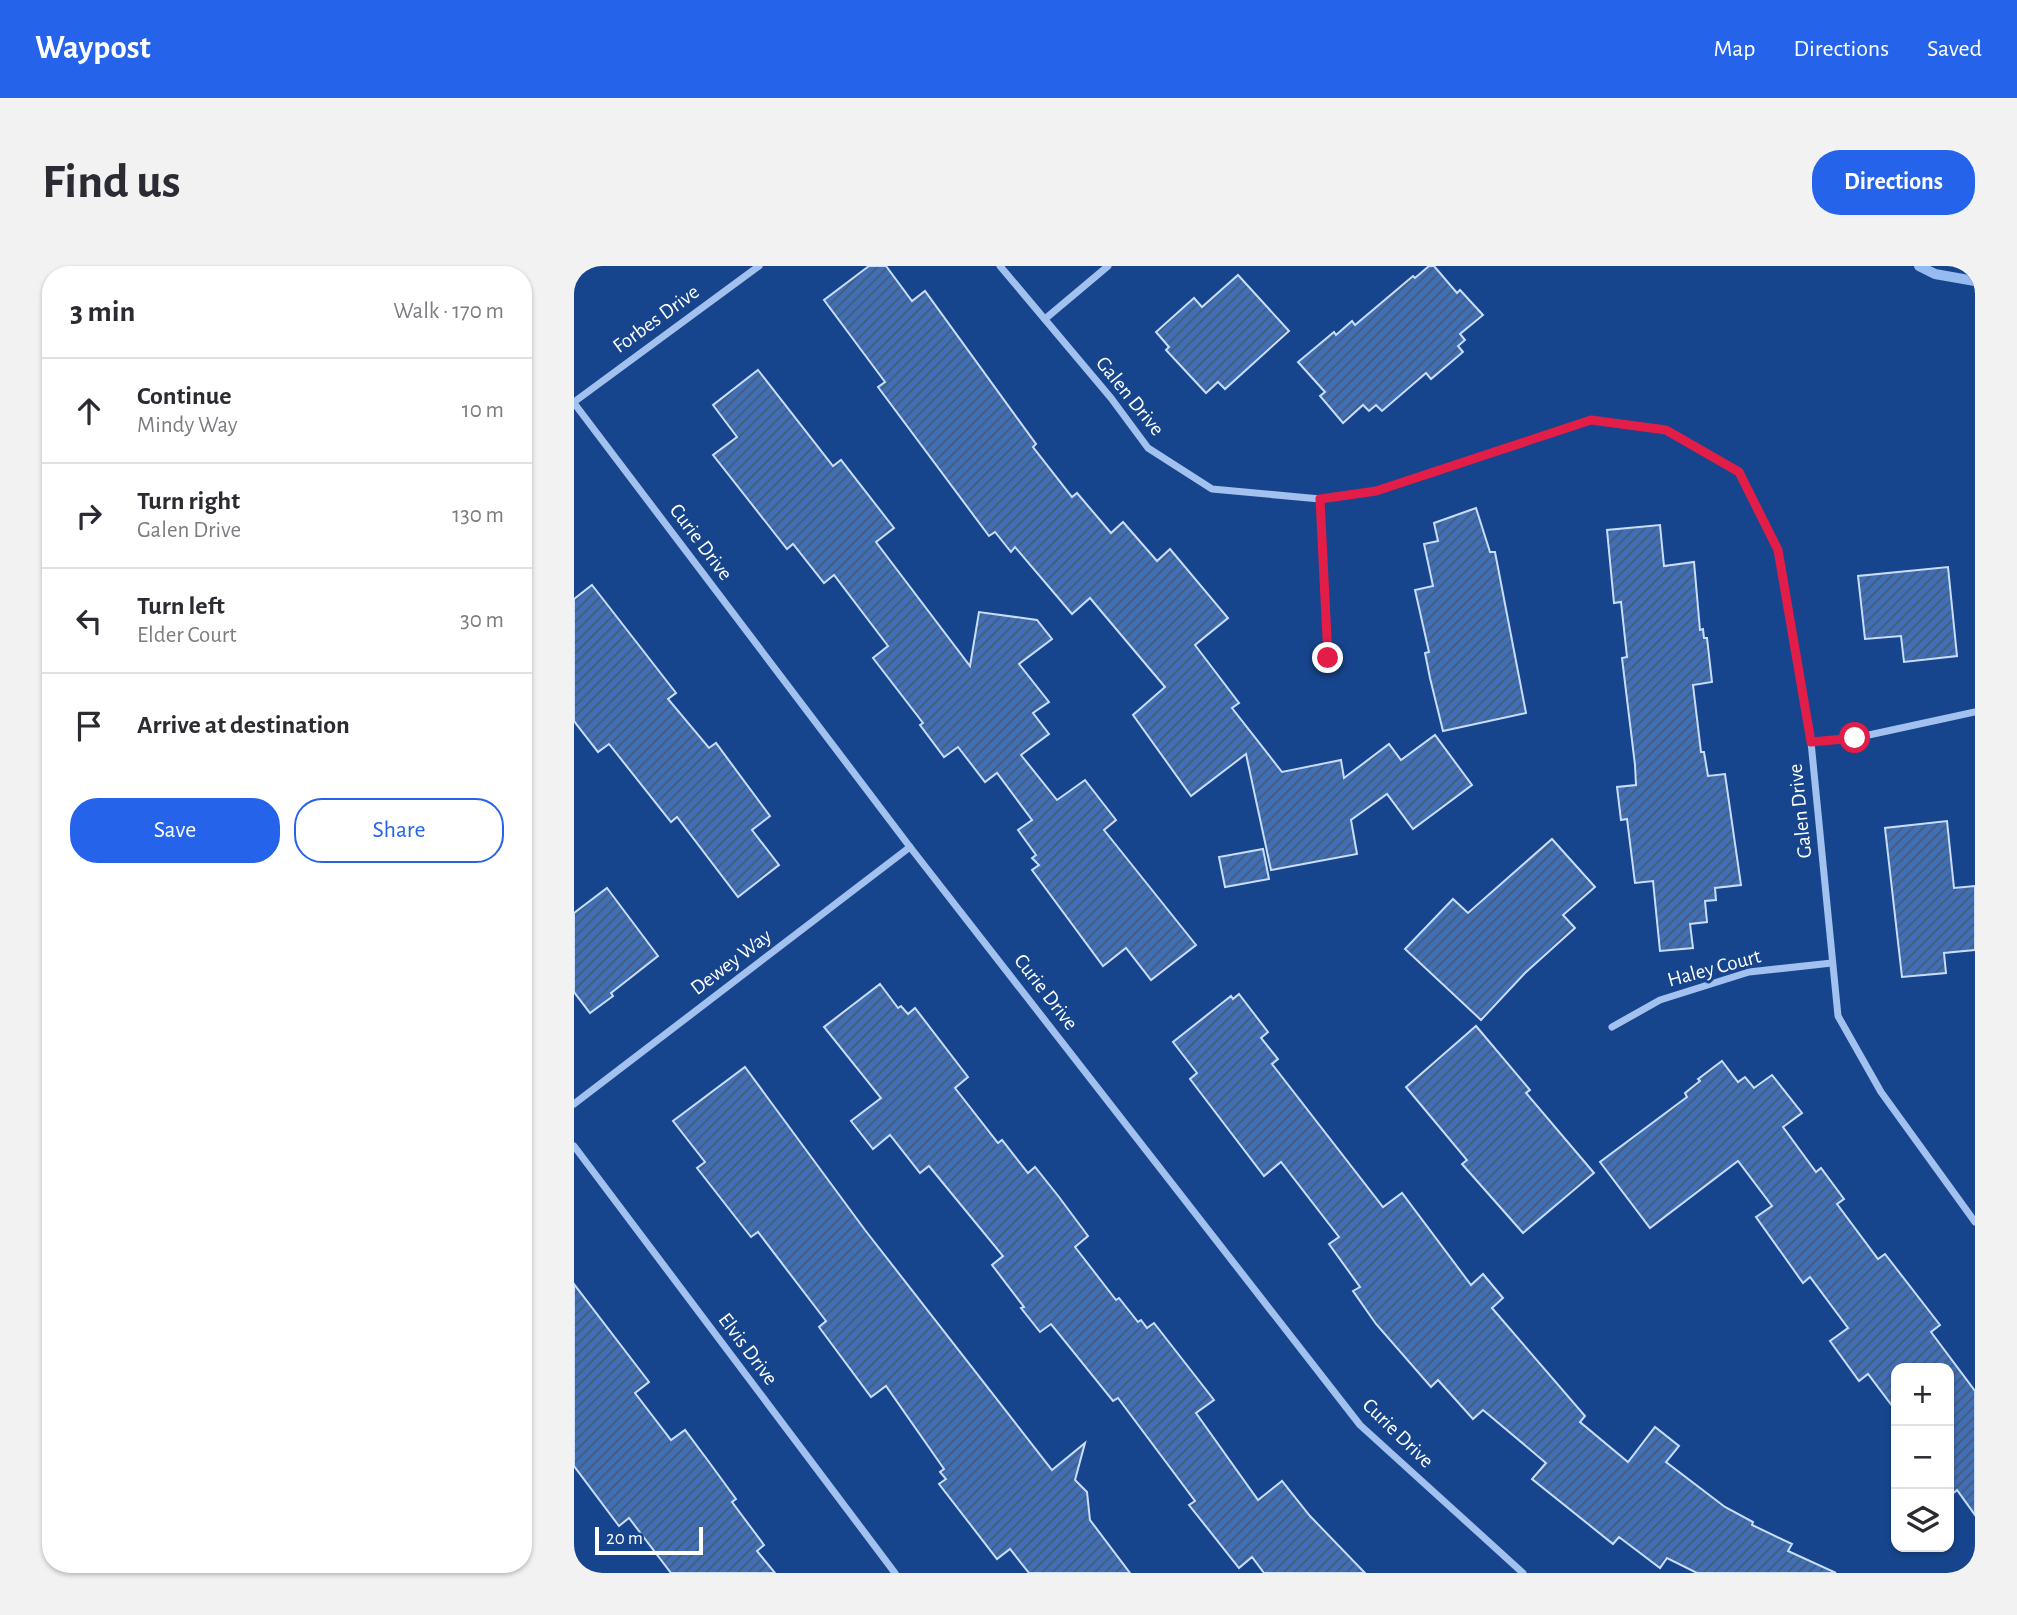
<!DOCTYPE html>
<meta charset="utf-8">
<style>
body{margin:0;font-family:"Alegreya Sans",sans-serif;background:#f2f2f3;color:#2b2b33}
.controls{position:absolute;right:21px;bottom:21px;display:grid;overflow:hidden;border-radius:14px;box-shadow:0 2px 5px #0004}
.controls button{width:63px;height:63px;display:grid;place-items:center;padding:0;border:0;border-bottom:2px solid #e1e1e2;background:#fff;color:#2b2b33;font:35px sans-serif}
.scale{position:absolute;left:21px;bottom:18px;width:108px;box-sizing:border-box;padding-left:7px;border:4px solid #fff;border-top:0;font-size:19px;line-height:24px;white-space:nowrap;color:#fff;-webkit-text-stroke:5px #17458d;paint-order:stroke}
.stop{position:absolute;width:21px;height:21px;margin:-16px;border:5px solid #e11d48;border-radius:50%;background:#fff}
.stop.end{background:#e11d48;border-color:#fff;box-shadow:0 2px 7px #0008}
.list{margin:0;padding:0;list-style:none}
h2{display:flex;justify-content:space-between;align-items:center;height:91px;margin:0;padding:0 28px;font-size:30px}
h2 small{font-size:23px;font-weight:400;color:#7c7c81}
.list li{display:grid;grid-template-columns:46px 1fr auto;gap:21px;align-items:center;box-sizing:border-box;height:105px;padding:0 28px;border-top:2px solid #e1e1e2}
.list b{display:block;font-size:26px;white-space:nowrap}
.list p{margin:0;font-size:23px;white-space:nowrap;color:#7c7c81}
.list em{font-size:23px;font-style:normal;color:#7c7c81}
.actions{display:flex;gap:14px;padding:21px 28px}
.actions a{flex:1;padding:16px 0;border:2px solid #2563eb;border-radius:28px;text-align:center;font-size:24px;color:#2563eb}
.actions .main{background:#2563eb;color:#fff}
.icon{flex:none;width:38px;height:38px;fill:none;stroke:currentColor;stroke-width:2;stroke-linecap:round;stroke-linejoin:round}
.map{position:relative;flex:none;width:1401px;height:1307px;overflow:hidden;border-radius:28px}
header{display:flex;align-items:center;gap:42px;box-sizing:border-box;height:98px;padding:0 35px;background:#2563eb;color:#fff}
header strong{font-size:33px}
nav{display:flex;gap:38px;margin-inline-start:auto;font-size:24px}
.intro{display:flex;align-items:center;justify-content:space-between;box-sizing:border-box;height:168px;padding:0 42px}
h1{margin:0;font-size:49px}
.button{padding:18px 32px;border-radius:28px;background:#2563eb;color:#fff;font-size:24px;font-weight:700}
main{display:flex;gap:42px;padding:0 42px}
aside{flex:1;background:#fff;border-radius:28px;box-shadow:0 2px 5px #0004}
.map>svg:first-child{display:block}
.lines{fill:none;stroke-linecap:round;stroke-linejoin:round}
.stream{stroke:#95bbf1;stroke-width:10}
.building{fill:url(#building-hatch);stroke:#c8ddfb;stroke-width:2}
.street{stroke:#a2c1ef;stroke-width:7}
.route{stroke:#e11d48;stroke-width:9}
.labels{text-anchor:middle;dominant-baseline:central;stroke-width:6;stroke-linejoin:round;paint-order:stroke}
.street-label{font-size:21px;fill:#fff;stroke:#17458d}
</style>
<header>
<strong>Waypost</strong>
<nav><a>Map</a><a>Directions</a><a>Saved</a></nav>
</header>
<div class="intro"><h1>Find us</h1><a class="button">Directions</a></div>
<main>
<aside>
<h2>3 min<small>Walk · 170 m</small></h2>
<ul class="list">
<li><svg class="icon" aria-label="ahead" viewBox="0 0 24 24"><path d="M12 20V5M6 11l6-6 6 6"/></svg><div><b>Continue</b><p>Mindy Way</p></div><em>10 m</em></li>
<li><svg class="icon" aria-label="right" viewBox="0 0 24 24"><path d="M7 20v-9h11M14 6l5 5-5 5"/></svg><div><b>Turn right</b><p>Galen Drive</p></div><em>130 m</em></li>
<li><svg class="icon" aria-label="left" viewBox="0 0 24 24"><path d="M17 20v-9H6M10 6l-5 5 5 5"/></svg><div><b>Turn left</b><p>Elder Court</p></div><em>30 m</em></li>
<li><svg class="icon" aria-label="arrive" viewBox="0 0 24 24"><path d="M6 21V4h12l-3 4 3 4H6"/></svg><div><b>Arrive at destination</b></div></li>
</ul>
<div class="actions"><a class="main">Save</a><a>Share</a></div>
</aside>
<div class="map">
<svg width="1401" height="1307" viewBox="0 0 1401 1307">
<defs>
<pattern id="building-hatch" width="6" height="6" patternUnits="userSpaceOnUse" patternTransform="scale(1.75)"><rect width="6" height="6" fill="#406fb5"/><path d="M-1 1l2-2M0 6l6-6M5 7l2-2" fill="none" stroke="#475a76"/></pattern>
</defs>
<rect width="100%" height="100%" fill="#17458d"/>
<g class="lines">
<path class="stream" d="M1345,0L1361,8L1401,15"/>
</g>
<g class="building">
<path d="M295,0H312L338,35L351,25L462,178L459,181L498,231L503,227L537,267L549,256L583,295L596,283L654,352L621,379L665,437L658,442L708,506L767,494L770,512L815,478L827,494L861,469L898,519L839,563L813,528L777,554L783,588L697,604L672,488L617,530L559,449L591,421L516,332L498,348L441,281L437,286L421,266L415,270L304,121L311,116L250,34Z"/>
<path d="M855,0H860L883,27L886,24L909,49L886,68L891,74L884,80L889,86L857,113L852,107L808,145L802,139L795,145L789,139L769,157L746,130L751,126L724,96L760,66L762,69L778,55L781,59L839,10L841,12Z"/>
<path d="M664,9L715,65L651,123L644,116L632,127L592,84L595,81L582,66L620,32L628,41Z"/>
<path d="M184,104L259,200L267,194L320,262L302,276L396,400L405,346L463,354L478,373L445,398L475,436L459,447L475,468L447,489L483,534L511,514L542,554L530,564L622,679L577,714L552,682L529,700L458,604L465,599L458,592L462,589L444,564L458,554L423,507L411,516L384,481L370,491L346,459L349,457L299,392L314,380L260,309L250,317L219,278L213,283L139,189L163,171L139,139Z"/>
<path d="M902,242L916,286H921L952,447L869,465L856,412L851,387L855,386L841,324L859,320L850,278L864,275L860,257Z"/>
<path d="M1086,259L1090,300L1120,296L1126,364L1129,363L1130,372H1133L1138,416L1119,419L1127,486H1130L1134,510L1151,508L1167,619L1141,622L1142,634L1131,635L1133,656L1116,658L1119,682L1086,685L1079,615L1061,617L1053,553L1047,554L1043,521L1062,519L1061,499L1048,392L1053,391L1047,336L1040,337L1033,264Z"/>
<path d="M1374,301L1383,390L1330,396L1327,370L1291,373L1284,310Z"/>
<path d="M18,319L102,427L94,433L135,482L142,477L196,550L178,564L205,599L164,631L103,551L97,556L35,478L24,486L0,455V333Z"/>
<path d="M1373,555L1380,622L1401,620V684L1370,687L1372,707L1328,711L1311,562Z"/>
<path d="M978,573L1021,621L989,649L1001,662L951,707L907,754L831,683L879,633L894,647Z"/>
<path d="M689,583L695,613L651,621L645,591Z"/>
<path d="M33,622L84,690L37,727L39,730L16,747L0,726V647Z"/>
<path d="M306,718L324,742L327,740L334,748L341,742L394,811L381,822L424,877L428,874L454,907L461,901L485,931L514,970L501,981L542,1034L545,1032L564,1056L567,1054L573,1062L580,1057L640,1134L622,1147L684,1234L708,1215L736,1250L791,1307H690L678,1291L665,1302L615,1239L621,1235L544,1132L539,1135L477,1058L466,1066L447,1042L450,1041L418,999L429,990L355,900L346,907L316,869L299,883L277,855L307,832L250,761Z"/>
<path d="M665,728L694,766L687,772L704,793L698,798L809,941L828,927L897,1019L909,1008L929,1032L918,1042L1011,1150L1006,1156L1054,1196L1081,1161L1105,1180L1092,1196L1151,1241L1179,1256L1178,1259L1218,1278L1214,1285L1262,1307H1123L1093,1292L1086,1302L1045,1271L1039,1278L958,1213L972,1197L909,1144L899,1153L864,1114L857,1121L802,1058L779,1025L786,1021L755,978L765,971L707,896L690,910L616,813L623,807L599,776L657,730L659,733Z"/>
<path d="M902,760L956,824L952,827L1020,907L949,967L888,898L893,894L832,821Z"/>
<path d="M1148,795L1164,816L1171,811L1180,822L1198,809L1228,847L1209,861L1242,906L1247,902L1270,933L1263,938L1304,993L1311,988L1366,1059L1357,1066L1401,1125V1249L1383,1224L1375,1231V1102H1322V1145L1294,1108L1285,1115L1256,1075L1274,1062L1236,1011L1229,1017L1182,951L1198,940L1164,895L1076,962L1026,896L1113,831L1111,827L1126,815L1124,813Z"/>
<path d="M171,801L291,964L478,1204L511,1177L501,1214L513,1226L516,1254L556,1307H455L436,1283L423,1293L365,1218L372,1213L366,1206L370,1203L312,1120L297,1131L245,1061L252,1055L184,966L177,971L123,902L131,896L99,855Z"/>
<path d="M0,1018L75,1116L61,1127L97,1174L111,1164L135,1196L162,1233L158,1236L190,1279L183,1285L201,1307H97L55,1252L45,1260L0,1200Z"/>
</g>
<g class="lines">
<g class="street">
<path d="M426,0L537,132L574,182L638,223L746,233L802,225L1017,154L1092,164L1165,206L1204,284L1237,476L1264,750L1307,826L1401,956"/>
<path d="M471,53L534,0"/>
<path d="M0,136L185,0"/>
<path d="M0,137L336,581L786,1159L949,1307"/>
<path d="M746,233L754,392"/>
<path d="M1237,476L1281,472L1401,446"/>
<path d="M1038,761L1086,734L1175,706L1258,697"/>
<path d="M0,838L336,581"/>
<path d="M0,880L321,1307"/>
</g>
</g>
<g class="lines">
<path class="route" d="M754,392L746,233L802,225L1017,154L1092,164L1165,206L1204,284L1237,476L1281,472"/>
</g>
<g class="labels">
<g class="street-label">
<text transform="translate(82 53) rotate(-36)">Forbes Drive</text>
<text transform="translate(556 130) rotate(51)">Galen Drive</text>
<text transform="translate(127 276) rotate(53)">Curie Drive</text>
<text transform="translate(1226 545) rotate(-96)">Galen Drive</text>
<text transform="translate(157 696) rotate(-37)">Dewey Way</text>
<text transform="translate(1140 702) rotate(-15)">Haley Court</text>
<text transform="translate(472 726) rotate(52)">Curie Drive</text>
<text transform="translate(174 1083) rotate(53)">Elvis Drive</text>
<text transform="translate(824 1167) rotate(44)">Curie Drive</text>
</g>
</g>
</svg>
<div class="controls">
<button>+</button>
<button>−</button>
<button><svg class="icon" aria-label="layers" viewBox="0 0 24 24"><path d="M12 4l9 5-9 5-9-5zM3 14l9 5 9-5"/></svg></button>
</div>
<div class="scale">20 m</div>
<div class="stop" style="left:1281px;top:472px"></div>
<div class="stop end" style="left:754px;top:392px"></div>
</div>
</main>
